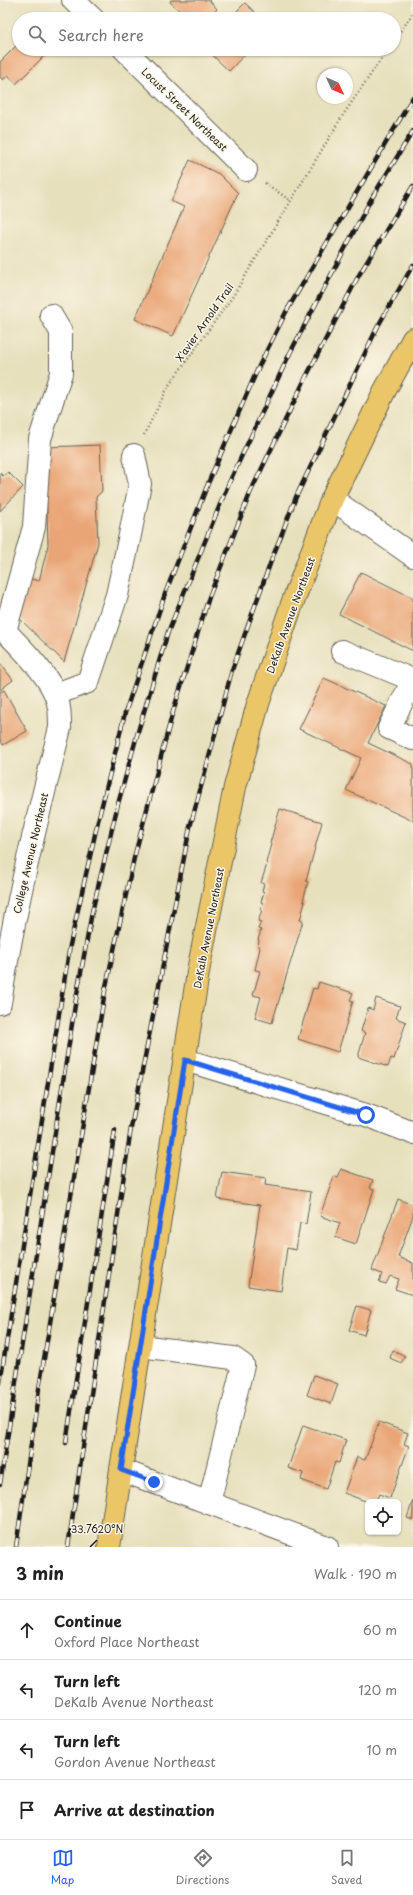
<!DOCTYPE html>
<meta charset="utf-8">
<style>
body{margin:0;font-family:"Playpen Sans",sans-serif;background:#f6f6f6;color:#222}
.controls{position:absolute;right:12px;bottom:12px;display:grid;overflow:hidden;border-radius:6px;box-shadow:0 1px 3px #0004}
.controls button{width:36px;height:36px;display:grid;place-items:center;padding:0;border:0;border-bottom:1px solid #e0e0e0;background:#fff;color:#222;font:20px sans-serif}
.compass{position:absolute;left:317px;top:68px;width:36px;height:36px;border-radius:50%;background:#fff;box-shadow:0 1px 3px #0004;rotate:134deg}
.stop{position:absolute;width:12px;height:12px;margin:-9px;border:3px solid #2563eb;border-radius:50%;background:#fff}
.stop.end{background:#2563eb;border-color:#fff;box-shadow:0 1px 4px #0008}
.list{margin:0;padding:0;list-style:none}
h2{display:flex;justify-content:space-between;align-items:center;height:52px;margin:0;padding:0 16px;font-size:17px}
h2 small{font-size:13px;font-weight:400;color:#767676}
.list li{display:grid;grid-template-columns:26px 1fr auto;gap:12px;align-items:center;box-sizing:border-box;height:60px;padding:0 16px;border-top:1px solid #e0e0e0}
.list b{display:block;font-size:15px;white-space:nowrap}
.list p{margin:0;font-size:13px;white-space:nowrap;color:#767676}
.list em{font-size:13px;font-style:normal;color:#767676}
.icon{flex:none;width:22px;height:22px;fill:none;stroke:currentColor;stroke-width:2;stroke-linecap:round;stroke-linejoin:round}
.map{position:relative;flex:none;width:413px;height:1547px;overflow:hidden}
.search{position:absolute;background:#fff;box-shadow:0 1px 3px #0004;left:12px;right:12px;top:12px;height:44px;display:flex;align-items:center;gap:10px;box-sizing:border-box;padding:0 14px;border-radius:22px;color:#767676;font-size:15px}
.sheet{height:292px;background:#fff}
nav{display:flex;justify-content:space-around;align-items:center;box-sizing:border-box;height:56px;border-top:1px solid #e0e0e0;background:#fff;font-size:11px;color:#767676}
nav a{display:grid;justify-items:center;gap:2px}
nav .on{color:#2563eb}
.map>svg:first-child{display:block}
.building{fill:#eaa576}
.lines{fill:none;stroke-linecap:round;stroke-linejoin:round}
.minor-casing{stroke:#636154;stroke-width:24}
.major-casing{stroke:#636154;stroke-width:24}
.path{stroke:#636154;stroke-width:2.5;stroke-dasharray:1 3;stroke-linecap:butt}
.minor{stroke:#fff;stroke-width:22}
.major{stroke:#eac669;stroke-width:22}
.rail-casing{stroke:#1c1c1c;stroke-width:4.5}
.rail{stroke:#fcf5e5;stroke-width:3;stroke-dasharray:9;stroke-linecap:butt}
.route{stroke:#2563eb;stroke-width:5}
.ticks{fill:none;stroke:#1c1c1c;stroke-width:1.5}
.labels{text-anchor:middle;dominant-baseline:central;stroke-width:3;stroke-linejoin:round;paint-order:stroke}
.street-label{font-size:10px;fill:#1c1c1c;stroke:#fcf5e5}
.ticks-label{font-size:10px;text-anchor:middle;fill:#1c1c1c;stroke:#fcf5e5;stroke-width:3;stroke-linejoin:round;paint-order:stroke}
</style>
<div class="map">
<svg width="413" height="1547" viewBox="0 0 413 1547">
<rect width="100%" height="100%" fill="#fcf5e5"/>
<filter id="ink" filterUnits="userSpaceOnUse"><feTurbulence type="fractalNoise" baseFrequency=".025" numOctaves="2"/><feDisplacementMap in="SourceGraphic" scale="8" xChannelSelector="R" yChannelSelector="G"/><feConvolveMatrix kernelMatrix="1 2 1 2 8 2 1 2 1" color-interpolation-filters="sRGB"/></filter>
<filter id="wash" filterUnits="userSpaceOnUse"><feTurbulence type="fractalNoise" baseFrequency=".012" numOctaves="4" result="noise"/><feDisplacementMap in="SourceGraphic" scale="16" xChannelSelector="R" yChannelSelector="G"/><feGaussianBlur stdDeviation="0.9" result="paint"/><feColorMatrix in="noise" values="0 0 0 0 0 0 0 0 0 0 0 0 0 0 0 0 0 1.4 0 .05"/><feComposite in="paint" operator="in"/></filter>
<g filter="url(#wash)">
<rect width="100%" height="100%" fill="#e7e0bd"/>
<g id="blocks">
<g class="building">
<path d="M171,0H209L217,9L208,19H188L186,17L183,19L179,15L181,12L170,2Z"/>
<path d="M245,3L262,19H229Z"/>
<path d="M19,43V49H45L48,52L16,84L8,75L3,80L0,77V62Z"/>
<path d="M206,49H250L229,71Z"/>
<path d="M190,160L219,174L238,193L173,336L135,319L184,207L171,201Z"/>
<path d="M100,445L102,491L96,497L98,543L64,662L18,617L27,578L39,581L48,545L45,447Z"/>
<path d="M8,472L23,487L0,511V473L3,476Z"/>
<path d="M361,572L413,598V651L339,614Z"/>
<path d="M0,663L13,680L0,690Z"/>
<path d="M324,678L386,706L368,743L413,764V821L346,790L361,758L299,729Z"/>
<path d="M4,690L27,731L3,745L0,739V692Z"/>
<path d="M280,809L322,822L306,881L308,882L303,901L305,902L300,920L303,921L272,1023L255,1018L261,997L253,995L260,971L255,970L260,948L258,947L259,940H258L261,930L258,929L261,922L258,921L262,910H260L263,903L261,902L264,892L262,891L264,884L261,883L267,864L266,863L271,844L270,843Z"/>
<path d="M319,982L353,993L350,1000L353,1001L338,1052L298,1039L313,988L317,989Z"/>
<path d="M376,998L400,1006L396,1018L406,1022L394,1059L391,1058L388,1067L358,1057L365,1033L361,1031L368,1008L373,1010Z"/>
<path d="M341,1169L373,1180L370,1188L374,1189L356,1244L335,1237L340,1223L320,1216L334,1176L338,1178Z"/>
<path d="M222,1172L266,1178L265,1185L311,1192L306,1224L300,1223L296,1250L287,1248L281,1291L248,1286L260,1205L217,1199Z"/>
<path d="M398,1199L413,1205V1216L398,1257L413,1263V1295L395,1289L399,1279L390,1276L386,1284L379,1282L382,1274L372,1270Z"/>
<path d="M357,1306L371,1310L364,1335L349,1330Z"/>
<path d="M393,1350L405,1356L401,1363L390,1358Z"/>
<path d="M314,1375L338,1384L331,1404L307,1395Z"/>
<path d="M379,1422L408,1433L404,1444L409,1446L390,1498L379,1494L375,1502H368L344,1493L357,1457L365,1460Z"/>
<path d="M303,1425L346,1440L339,1463L335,1462L326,1489L301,1480L303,1473L288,1468Z"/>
<path d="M413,1500V1520L407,1518Z"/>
</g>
</g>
</g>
<g filter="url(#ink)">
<use href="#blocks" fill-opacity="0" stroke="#636154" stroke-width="1"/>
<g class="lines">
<g class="minor-casing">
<g id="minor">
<path d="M73,0L93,19"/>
<path d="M124,49L246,170"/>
<path d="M332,499L413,556"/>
<path d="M0,626C17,643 46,672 55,694C60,705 60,716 60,728C37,819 14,910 0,1003"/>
<path d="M5,631L34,527L40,439L61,373V332L51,315"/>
<path d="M342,651L413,680"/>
<path d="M413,680L389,728L413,739"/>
<path d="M56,694L88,682L117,595L130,535L140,484L134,455"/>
<path d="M185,1060L366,1115L413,1133"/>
<path d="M141,1346L233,1358L243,1365L209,1503"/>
<path d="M121,1470L327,1547"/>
</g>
</g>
<g class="major-casing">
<path id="major" d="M109,1547L199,966L235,787L258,704L292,604L332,499L384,392L413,339"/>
</g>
<g class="path">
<path d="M394,41L413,13"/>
<path d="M265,183L291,201"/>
<path d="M144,435L169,385L233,296L343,115L388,49"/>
</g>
<use href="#minor" class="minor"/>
<use href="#major" class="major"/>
<g class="rail-casing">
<g id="rail">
<path d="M0,1383L70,945L98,821L125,713L165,594L209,481L259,366L286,312L413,97"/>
<path d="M66,1443L115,1130"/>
<path d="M0,1484L75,1005L92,912L118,804L139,728L168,632L228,485L290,353L370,201L413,131"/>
<path d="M16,1547L39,1389L105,991L134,858L172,715L209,597L251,491L306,377L359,275L413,186"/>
<path d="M68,1547L131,1128L190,827L208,761L232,670L270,564L296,497L378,326L413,265"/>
</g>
</g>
<use href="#rail" class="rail"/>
</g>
</g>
<g class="lines" filter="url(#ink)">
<path class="route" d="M154,1482L121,1470L185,1060L366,1115"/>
</g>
<path class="ticks" d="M90,1547L97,1540"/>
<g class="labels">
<g class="street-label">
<text transform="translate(185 109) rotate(44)">Locust Street Northeast</text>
<text transform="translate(204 322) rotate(-55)">X'avier Arnold Trail</text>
<text transform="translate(290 615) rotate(-70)">DeKalb Avenue Northeast</text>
<text transform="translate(30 853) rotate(-77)">College Avenue Northeast</text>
<text transform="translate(208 928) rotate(-79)">DeKalb Avenue Northeast</text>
</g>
</g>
<g class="ticks-label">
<text x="97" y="1533">33.7620°N</text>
</g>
</svg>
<div class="controls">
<button><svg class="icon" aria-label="locate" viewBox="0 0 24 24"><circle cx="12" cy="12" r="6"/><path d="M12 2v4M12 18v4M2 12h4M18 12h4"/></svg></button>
</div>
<svg class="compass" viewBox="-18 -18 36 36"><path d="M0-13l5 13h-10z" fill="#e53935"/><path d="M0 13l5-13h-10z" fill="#767676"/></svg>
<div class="stop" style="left:366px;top:1115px"></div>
<div class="stop end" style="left:154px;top:1482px"></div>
<div class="search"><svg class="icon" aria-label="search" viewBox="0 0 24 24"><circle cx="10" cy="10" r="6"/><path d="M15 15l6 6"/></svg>Search here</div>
</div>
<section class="sheet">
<h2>3 min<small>Walk · 190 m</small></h2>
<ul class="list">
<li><svg class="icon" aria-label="ahead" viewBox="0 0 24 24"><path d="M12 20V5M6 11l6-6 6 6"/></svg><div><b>Continue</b><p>Oxford Place Northeast</p></div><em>60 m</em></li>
<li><svg class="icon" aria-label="left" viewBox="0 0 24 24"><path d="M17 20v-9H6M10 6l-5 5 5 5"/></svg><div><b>Turn left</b><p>DeKalb Avenue Northeast</p></div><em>120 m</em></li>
<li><svg class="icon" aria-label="left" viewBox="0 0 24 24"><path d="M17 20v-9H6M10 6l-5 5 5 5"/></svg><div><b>Turn left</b><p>Gordon Avenue Northeast</p></div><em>10 m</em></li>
<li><svg class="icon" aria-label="arrive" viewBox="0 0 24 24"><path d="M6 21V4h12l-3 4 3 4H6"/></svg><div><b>Arrive at destination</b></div></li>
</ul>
</section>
<nav>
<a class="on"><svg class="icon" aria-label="map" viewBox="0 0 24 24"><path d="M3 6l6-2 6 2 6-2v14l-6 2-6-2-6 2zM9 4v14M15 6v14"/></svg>Map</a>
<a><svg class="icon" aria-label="directions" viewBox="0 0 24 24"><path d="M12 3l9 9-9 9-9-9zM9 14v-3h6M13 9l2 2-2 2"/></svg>Directions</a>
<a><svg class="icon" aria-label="saved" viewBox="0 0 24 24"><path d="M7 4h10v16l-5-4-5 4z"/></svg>Saved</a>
</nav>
